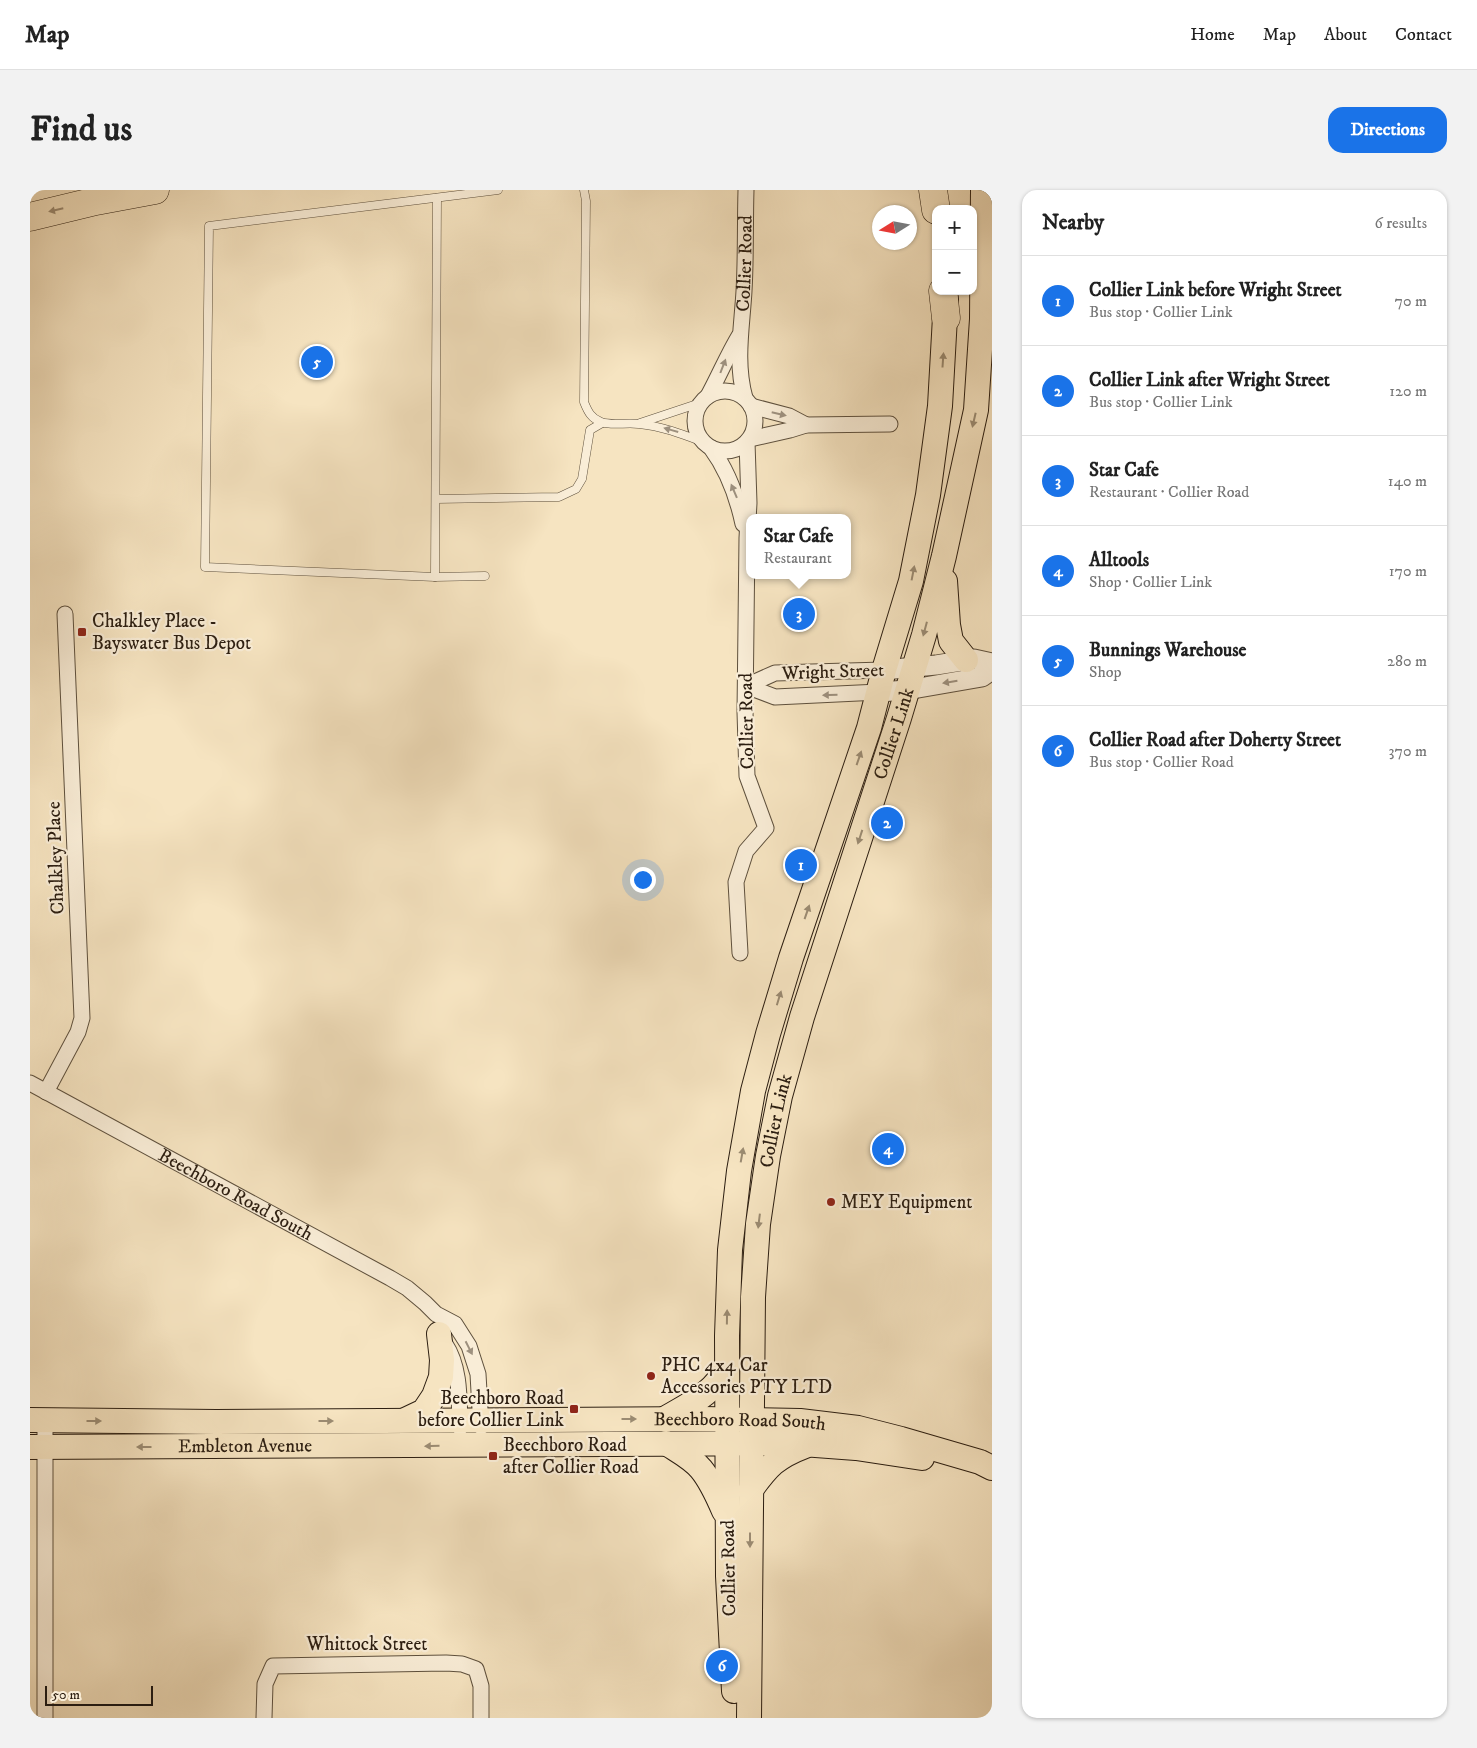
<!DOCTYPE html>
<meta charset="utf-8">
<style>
body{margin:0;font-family:"IM FELL DW Pica",serif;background:#f2f2f2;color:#222}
.controls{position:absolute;right:15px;top:15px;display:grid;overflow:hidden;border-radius:10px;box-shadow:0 1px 4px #0004}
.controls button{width:45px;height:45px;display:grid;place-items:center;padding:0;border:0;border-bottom:1px solid #e0e0e0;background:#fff;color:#222;font:25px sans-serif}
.compass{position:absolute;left:842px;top:15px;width:45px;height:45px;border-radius:50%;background:#fff;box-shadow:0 1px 4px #0004;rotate:259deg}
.scale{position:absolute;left:15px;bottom:12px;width:108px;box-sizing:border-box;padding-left:5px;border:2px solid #2c1e11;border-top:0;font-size:14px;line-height:18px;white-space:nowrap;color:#2c1e11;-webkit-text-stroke:4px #f9edd7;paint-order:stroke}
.you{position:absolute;left:612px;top:689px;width:18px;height:18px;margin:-12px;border:4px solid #fff;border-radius:50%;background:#1a73e8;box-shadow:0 0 0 8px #1a73e833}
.badge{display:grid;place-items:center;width:32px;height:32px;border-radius:50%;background:#1a73e8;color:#fff;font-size:16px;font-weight:700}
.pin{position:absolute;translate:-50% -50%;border:2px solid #fff;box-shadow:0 1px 5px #0006}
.popup{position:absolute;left:716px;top:324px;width:105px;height:65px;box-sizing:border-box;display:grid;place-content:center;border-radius:10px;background:#fff;filter:drop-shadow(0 1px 4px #0005);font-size:16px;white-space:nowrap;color:#767676}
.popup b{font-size:19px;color:#222}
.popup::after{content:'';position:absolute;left:50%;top:100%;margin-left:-10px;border:10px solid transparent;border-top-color:#fff}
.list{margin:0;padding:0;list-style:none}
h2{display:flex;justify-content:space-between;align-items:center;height:65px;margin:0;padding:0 20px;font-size:21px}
h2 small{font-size:16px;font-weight:400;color:#767676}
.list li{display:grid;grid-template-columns:32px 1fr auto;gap:15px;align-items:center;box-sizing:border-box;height:90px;padding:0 20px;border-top:1px solid #e0e0e0}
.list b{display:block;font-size:19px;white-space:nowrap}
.list p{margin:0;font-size:16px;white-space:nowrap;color:#767676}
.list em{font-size:16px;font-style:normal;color:#767676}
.map{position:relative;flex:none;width:962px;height:1528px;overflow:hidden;border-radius:15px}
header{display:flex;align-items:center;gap:30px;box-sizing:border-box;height:70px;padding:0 25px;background:#fff;border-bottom:1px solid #e0e0e0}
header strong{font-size:24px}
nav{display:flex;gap:28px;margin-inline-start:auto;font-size:18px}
.intro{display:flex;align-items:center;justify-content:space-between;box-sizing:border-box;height:120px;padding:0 30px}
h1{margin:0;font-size:35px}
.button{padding:12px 22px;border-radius:15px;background:#1a73e8;color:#fff;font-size:18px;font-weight:700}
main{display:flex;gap:30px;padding:0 30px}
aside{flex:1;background:#fff;border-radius:15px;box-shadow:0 1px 4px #0004}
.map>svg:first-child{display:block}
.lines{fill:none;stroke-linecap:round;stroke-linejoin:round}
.service-casing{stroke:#5e503d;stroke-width:9}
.minor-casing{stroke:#5e503d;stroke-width:17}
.tertiary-casing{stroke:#5e503d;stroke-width:21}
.primary-casing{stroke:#2c1e11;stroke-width:26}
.motorway-casing{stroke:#2c1e11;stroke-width:29}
.service{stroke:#f9edd7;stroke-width:8}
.minor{stroke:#f9edd7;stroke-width:15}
.tertiary{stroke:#f9edd7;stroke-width:19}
.primary{stroke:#f6e4c1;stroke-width:24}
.motorway{stroke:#f6e4c1;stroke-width:28}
.oneway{fill:#9b8b72}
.oneway2{fill:#9d907e}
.poi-dot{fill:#8f2418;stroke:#f9edd7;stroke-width:2}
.labels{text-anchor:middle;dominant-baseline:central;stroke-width:4.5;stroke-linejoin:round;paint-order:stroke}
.street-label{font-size:19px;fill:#2c1e11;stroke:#f9edd7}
.poi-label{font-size:19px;fill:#2c1e11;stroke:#f9edd7;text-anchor:start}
</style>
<header>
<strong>Map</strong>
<nav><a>Home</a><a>Map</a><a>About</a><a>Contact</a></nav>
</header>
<div class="intro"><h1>Find us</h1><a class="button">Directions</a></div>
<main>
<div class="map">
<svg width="962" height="1528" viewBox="0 0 962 1528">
<rect width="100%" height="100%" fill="#f6e4c1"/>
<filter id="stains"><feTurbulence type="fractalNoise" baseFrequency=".004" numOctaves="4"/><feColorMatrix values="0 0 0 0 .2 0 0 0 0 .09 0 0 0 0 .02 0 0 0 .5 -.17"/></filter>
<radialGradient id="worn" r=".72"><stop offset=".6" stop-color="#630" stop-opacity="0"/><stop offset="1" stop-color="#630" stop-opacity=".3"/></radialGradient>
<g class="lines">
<g class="service-casing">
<g id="service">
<path d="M554,0L556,11L554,212C558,222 561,228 571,232C581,236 598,232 609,234C631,236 652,244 673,252"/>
<path d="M610,233L670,213"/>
<path d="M406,309L529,307L546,299L552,289L560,240L572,233"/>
<path d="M455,386L405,387L175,377L179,36L468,0"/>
<path d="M405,387L407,8"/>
</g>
</g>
<g class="minor-casing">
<g id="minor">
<circle cx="695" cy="231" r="30"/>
<path d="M678,206C689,186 697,166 709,146"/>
<path id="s1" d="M715,208C705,172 712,137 714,101C716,67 715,33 716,0"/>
<path d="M721,216L759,226L776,235"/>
<path d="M720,249L760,240L776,235L860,234"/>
<path d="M681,258C698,281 707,306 713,334"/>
<path d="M716,496L745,483L854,480"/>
<path d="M716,496L745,507L849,502"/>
<path d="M710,763L706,692L716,661L736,638L717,586L715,522L717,348L719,313L717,252"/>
<path id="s2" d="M0,893L360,1088L377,1098L395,1113L406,1124L425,1134L439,1156L448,1184L451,1237"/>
<path d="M16,902L48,842L52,828L35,424"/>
<path d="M415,1154C431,1178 429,1211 430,1238"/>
<path d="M15,1528V1230"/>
<path d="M234,1528L235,1494L243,1476L416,1473L432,1474L446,1479L451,1496V1528"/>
</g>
</g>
<g class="tertiary-casing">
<g id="tertiary">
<path d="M854,480L906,475L944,469L962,473"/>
<path d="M849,502L877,500L952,487L962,480"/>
</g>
</g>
<g class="primary-casing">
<g id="primary">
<path d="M915,391L918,435L921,451L936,470"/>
<path d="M636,1228C660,1214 685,1203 697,1176"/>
<path id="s3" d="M0,1230L186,1232L674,1229L770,1231L828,1238L871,1249L950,1272L962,1278"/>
<path d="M375,1230L394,1221L404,1206L411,1187L412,1170L409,1144"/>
<path d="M636,1253C648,1261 662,1268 671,1279C681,1291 688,1307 694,1321"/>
<path id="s4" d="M0,1257L759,1253L826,1258L892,1268"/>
<path d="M720,1301C738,1276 746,1267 775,1256"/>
<path d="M704,1501L698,1386L697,1146L700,1060L709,981L723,901L738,844L761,768L839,538L854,480L881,391L898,305L910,216L916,109"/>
<path id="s5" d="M719,1528L723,1107L728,1034L738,966L750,906L772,827L869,528L894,445L914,366L946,220L952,129L953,0"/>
</g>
</g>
<g class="motorway-casing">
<g id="motorway">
<path d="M903,0L906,20"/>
<path d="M0,27L66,11L125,0"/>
<path d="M913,101L916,128"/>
</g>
</g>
<use href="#service" class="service"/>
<use href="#minor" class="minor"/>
<use href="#tertiary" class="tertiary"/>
<use href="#primary" class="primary"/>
<use href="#motorway" class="motorway"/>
</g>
<defs><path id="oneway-solid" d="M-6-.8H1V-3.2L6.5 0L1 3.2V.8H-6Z" transform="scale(1.25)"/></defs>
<g class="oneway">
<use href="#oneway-solid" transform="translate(26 20) rotate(167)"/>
<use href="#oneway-solid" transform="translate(913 170) rotate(-86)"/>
<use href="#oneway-solid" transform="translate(944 230) rotate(103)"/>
<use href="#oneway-solid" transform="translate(883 383) rotate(-79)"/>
<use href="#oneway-solid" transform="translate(895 439) rotate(105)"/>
<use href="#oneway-solid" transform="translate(829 568) rotate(-71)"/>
<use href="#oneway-solid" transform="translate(830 647) rotate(108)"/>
<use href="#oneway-solid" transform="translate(777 722) rotate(-71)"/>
<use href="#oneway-solid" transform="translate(749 808) rotate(-73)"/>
<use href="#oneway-solid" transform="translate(712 965) rotate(-80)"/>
<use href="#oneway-solid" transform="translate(729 1031) rotate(97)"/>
<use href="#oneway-solid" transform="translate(697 1127) rotate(-89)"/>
<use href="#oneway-solid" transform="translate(599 1229)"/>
<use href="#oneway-solid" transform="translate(64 1231)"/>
<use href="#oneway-solid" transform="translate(296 1231)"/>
<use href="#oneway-solid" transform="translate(402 1256) rotate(179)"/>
<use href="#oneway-solid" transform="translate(114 1257) rotate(180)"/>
<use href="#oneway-solid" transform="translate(720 1350) rotate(90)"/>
</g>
<g class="oneway2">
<use href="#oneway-solid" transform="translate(693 176) rotate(-69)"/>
<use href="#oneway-solid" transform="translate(749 224) rotate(13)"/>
<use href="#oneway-solid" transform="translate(641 240) rotate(-164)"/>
<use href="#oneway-solid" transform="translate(704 301) rotate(-113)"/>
<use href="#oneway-solid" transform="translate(920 492) rotate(171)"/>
<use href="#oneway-solid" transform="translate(800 505) rotate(179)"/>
<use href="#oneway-solid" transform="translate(439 1158) rotate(63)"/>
</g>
<g class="poi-dot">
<rect x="47" y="437" width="10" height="10" rx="2.5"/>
<circle cx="801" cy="1012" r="5"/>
<circle cx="621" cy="1186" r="5"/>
<rect x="539" y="1214" width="10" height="10" rx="2.5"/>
<rect x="458" y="1261" width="10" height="10" rx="2.5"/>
</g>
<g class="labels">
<g class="street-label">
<text stroke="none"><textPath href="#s1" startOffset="135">Collier Road</textPath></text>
<text transform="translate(803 482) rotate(-2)">Wright Street</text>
<text transform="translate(717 531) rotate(-91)">Collier Road</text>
<text stroke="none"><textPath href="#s5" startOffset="1004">Collier Link</textPath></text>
<text transform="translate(26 668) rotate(-92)">Chalkley Place</text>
<text stroke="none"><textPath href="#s5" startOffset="599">Collier Link</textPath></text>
<text stroke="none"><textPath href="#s2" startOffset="234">Beechboro Road South</textPath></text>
<text stroke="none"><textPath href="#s3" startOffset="710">Beechboro Road South</textPath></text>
<text stroke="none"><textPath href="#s4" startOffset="215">Embleton Avenue</textPath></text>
<text transform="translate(699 1378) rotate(-91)">Collier Road</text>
<text x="337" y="1454">Whittock Street</text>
</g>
<g class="poi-label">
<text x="62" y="431">Chalkley Place -<tspan x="62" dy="22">Bayswater Bus Depot</tspan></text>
<text x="811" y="1012">MEY Equipment</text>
<text x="631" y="1175">PHC 4x4 Car<tspan x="631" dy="22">Accessories PTY LTD</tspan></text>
<text x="534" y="1208" text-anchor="end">Beechboro Road<tspan x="534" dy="22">before Collier Link</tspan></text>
<text x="473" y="1255">Beechboro Road<tspan x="473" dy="22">after Collier Road</tspan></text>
</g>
</g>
<rect width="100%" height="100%" filter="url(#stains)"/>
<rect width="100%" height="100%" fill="url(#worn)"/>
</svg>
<div class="controls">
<button>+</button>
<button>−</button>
</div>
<svg class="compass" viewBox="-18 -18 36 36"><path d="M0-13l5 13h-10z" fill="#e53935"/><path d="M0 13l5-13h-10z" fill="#767676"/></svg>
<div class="scale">50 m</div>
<div class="you"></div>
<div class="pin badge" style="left:771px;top:675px">1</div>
<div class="pin badge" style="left:857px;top:633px">2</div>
<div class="pin badge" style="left:769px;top:424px">3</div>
<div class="popup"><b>Star Cafe</b>Restaurant</div>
<div class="pin badge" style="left:858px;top:959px">4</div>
<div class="pin badge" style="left:287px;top:172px">5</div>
<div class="pin badge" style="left:692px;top:1476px">6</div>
</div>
<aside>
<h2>Nearby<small>6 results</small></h2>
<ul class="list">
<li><span class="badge">1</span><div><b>Collier Link before Wright Street</b><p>Bus stop · Collier Link</p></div><em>70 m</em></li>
<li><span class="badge">2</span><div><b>Collier Link after Wright Street</b><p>Bus stop · Collier Link</p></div><em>120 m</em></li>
<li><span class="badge">3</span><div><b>Star Cafe</b><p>Restaurant · Collier Road</p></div><em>140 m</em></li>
<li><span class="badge">4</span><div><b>Alltools</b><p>Shop · Collier Link</p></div><em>170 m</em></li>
<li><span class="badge">5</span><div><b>Bunnings Warehouse</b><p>Shop</p></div><em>280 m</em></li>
<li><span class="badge">6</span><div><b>Collier Road after Doherty Street</b><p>Bus stop · Collier Road</p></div><em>370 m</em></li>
</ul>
</aside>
</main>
